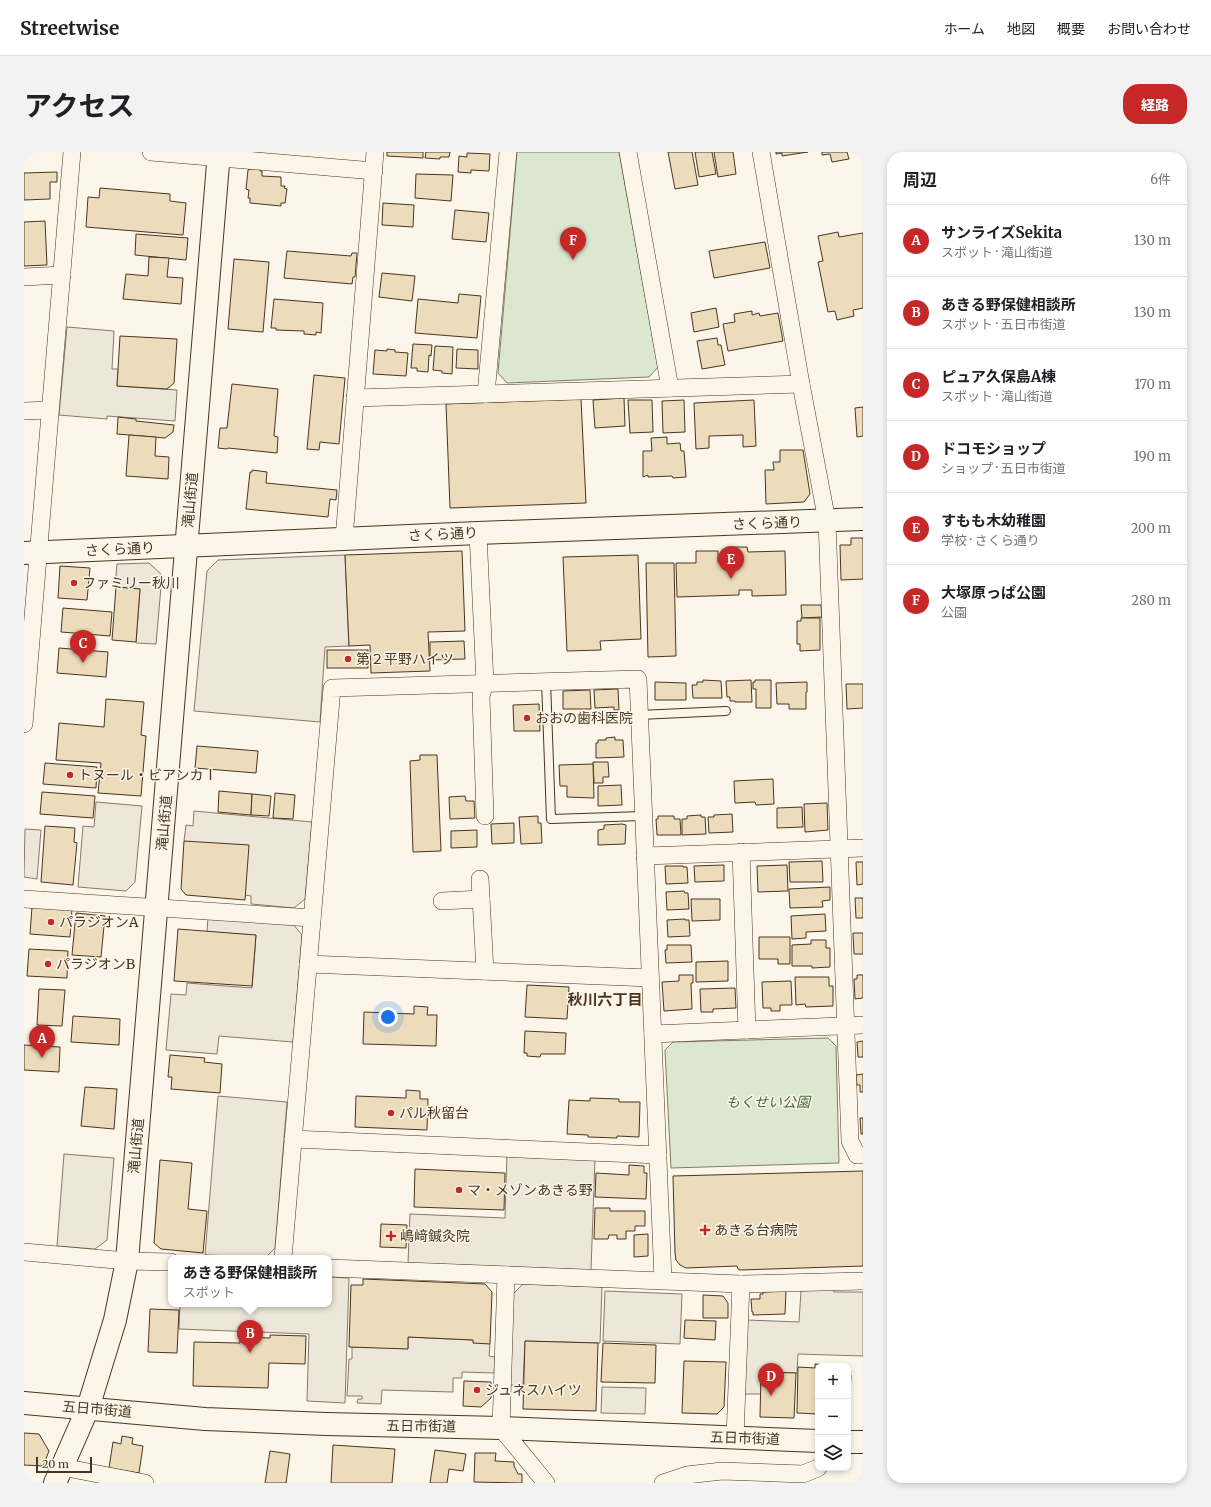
<!DOCTYPE html>
<html lang="ja">
<meta charset="utf-8">
<style>
body{margin:0;font-family:Merriweather,"Noto Sans JP",serif;background:#f2f2f2;color:#202124}
.controls{position:absolute;right:12px;bottom:12px;display:grid;overflow:hidden;border-radius:8px;box-shadow:0 2px 6px #0003}
.controls button{width:36px;height:36px;display:grid;place-items:center;padding:0;border:0;border-bottom:1px solid #e0e0e0;background:#fff;color:#202124;font:20px sans-serif}
.scale{position:absolute;left:12px;bottom:10px;width:56px;box-sizing:border-box;padding-left:4px;border:2px solid #4a3520;border-top:0;font-size:11px;line-height:14px;white-space:nowrap;color:#4a3520;-webkit-text-stroke:3px #fbf6e9;paint-order:stroke}
.you{position:absolute;left:364px;top:865px;width:14px;height:14px;margin:-10px;border:3px solid #fff;border-radius:50%;background:#1a73e8;box-shadow:0 0 0 6px #1a73e833}
.badge{display:grid;place-items:center;width:26px;height:26px;border-radius:50%;background:#c62828;color:#fff;font-size:13px;font-weight:700}
.pin{position:absolute;translate:-50% -33px;filter:drop-shadow(0 1px 2px #0008)}
.pin::after{content:'';position:absolute;top:21px;width:14px;height:12px;background:inherit;clip-path:polygon(0 0,100% 0,50% 100%)}
.popup{position:absolute;left:144px;top:1103px;width:164px;height:52px;box-sizing:border-box;display:grid;place-content:center;border-radius:8px;background:#fff;filter:drop-shadow(0 1px 3px #0005);font-size:13px;white-space:nowrap;color:#757577}
.popup b{font-size:15px;color:#202124}
.popup::after{content:'';position:absolute;left:50%;top:100%;margin-left:-8px;border:8px solid transparent;border-top-color:#fff}
.list{margin:0;padding:0;list-style:none}
h2{display:flex;justify-content:space-between;align-items:center;height:52px;margin:0;padding:0 16px;font-size:17px}
h2 small{font-size:13px;font-weight:400;color:#757577}
.list li{display:grid;grid-template-columns:26px 1fr auto;gap:12px;align-items:center;box-sizing:border-box;height:72px;padding:0 16px;border-top:1px solid #e0e0e0}
.list b{display:block;font-size:15px;white-space:nowrap}
.list p{margin:0;font-size:13px;white-space:nowrap;color:#757577}
.list em{font-size:13px;font-style:normal;color:#757577}
.icon{flex:none;width:22px;height:22px;fill:none;stroke:currentColor;stroke-width:2;stroke-linecap:round;stroke-linejoin:round}
.map{position:relative;flex:none;width:839px;height:1331px;overflow:hidden;border-radius:16px}
header{display:flex;align-items:center;gap:24px;box-sizing:border-box;height:56px;padding:0 20px;background:#fff;border-bottom:1px solid #e0e0e0}
header strong{font-size:19px}
nav{display:flex;gap:22px;margin-inline-start:auto;font-size:14px}
.intro{display:flex;align-items:center;justify-content:space-between;box-sizing:border-box;height:96px;padding:0 24px}
h1{margin:0;font-size:28px}
.button{padding:10px 18px;border-radius:16px;background:#c62828;color:#fff;font-size:14px;font-weight:700}
main{display:flex;gap:24px;padding:0 24px}
aside{flex:1;background:#fff;border-radius:16px;box-shadow:0 2px 6px #0003}
.map>svg:first-child{display:block}
.green{fill:#dce7d0;stroke:#887966}
.parking{fill:#ede7d9;stroke:#887966}
.building{fill:#ecdcbc;stroke:#4a3520}
.lines{fill:none;stroke-linecap:round;stroke-linejoin:round}
.lane-casing{stroke:#4a3520;stroke-width:10}
.street-casing{stroke:#4a3520;stroke-width:18}
.secondary-casing{stroke:#4a3520;stroke-width:24}
.primary-casing{stroke:#4a3520;stroke-width:24}
.highway-casing{stroke:#4a3520;stroke-width:24}
.lane{stroke:#fbf6e9;stroke-width:8}
.street{stroke:#fbf6e9;stroke-width:17}
.secondary{stroke:#fbf6e9;stroke-width:22}
.primary{stroke:#fbf6e9;stroke-width:22}
.highway{stroke:#fbf6e9;stroke-width:22}
.poi-dot{fill:#c62828;stroke:#fbf6e9;stroke-width:1.5}
.labels{text-anchor:middle;dominant-baseline:central;stroke-width:3;stroke-linejoin:round;paint-order:stroke}
.street-label{font-size:14px;fill:#4a3520;stroke:#fbf6e9}
.poi-label{font-size:14px;fill:#4a3520;stroke:#fbf6e9;text-anchor:start}
.park-label{font-size:14px;font-style:italic;fill:#436837;stroke:#fbf6e9}
.neighbourhood-label{font-size:15px;font-weight:bold;fill:#4a3520;stroke:#fbf6e9}
</style>
<header>
<strong>Streetwise</strong>
<nav><a>ホーム</a><a>地図</a><a>概要</a><a>お問い合わせ</a></nav>
</header>
<div class="intro"><h1>アクセス</h1><a class="button">経路</a></div>
<main>
<div class="map">
<svg width="839" height="1331" viewBox="0 0 839 1331">
<rect width="100%" height="100%" fill="#fbf6e9"/>
<g class="green">
<path d="M493,0H595L634,215L625,225L483,231L474,221Z"/>
<path d="M804,886L812,894L815,1011L647,1016L641,898L649,890Z"/>
</g>
<g class="parking">
<path d="M43,175L90,179L88,217H94L93,234L153,238L151,269L83,264V267L35,263Z"/>
<path d="M321,403L325,494L301,495L296,570L170,559L183,419L194,408Z"/>
<path d="M125,411L138,423L132,492L112,491L116,437L91,435L93,412Z"/>
<path d="M72,650L118,654L111,730L102,739L54,735L59,674L70,675Z"/>
<path d="M170,659L288,670L281,747L270,756L227,752V744L221,743L160,689L162,673L169,674Z"/>
<path d="M1,677L17,678L13,727L0,725Z"/>
<path d="M184,765L269,772L278,783L269,890L195,884L193,902L142,898L147,842L162,843L163,831L228,836L232,783L183,780Z"/>
<path d="M194,944L263,950L251,1096L242,1105L181,1103Z"/>
<path d="M40,1002L90,1006L83,1088L71,1097L33,1094Z"/>
<path d="M483,1002L571,1006L567,1118L384,1111L386,1062L481,1066Z"/>
<path d="M305,1125L325,1126L321,1251L283,1249L285,1182L155,1177L156,1152H305Z"/>
<path d="M499,1132L578,1135L576,1191L501,1189L499,1234L486,1233L489,1142Z"/>
<path d="M810,1137V1140H839V1204L774,1202L773,1221L737,1220V1242H720L723,1168L775,1170L777,1139Z"/>
<path d="M581,1139L658,1142L656,1192L579,1189Z"/>
<path d="M384,1185L449,1188L466,1192L465,1204L471,1205L470,1221L438,1220V1226H429V1240L358,1238L357,1252L333,1251L334,1247H338V1244H323L325,1207H328V1195L384,1196Z"/>
<path d="M578,1235L622,1236L621,1262L577,1261Z"/>
</g>
<g class="building">
<path d="M363,0H399V6L363,4Z"/>
<path d="M402,0H426L425,5H416V7L401,6Z"/>
<path d="M644,0H668L674,33L651,37Z"/>
<path d="M671,0H688L692,22L675,25Z"/>
<path d="M690,0H709L712,22L694,25Z"/>
<path d="M752,0H784L758,4V1L752,2Z"/>
<path d="M798,0H823L825,7L808,10L806,2L798,3Z"/>
<path d="M443,1L466,2L465,19L447,18V21L434,20L435,4L443,5Z"/>
<path d="M226,17H236V19H238V24L257,25V34H261L260,36L263,37L261,51H257V54L226,51V46H224L225,38L222,37L224,18Z"/>
<path d="M33,20V30H26V47L0,48V21Z"/>
<path d="M392,22L429,23L427,49L391,46Z"/>
<path d="M76,36L146,42V49L162,51L159,83L62,75L64,45L75,46Z"/>
<path d="M359,51L390,53L389,75L358,73Z"/>
<path d="M431,58L465,61L462,90L428,87Z"/>
<path d="M21,69L23,113L0,114V70Z"/>
<path d="M814,80L815,85L839,81V156L829,158L830,164L813,168L811,159L804,160L794,110L799,109L794,84Z"/>
<path d="M112,82L164,86L162,108L111,103Z"/>
<path d="M741,90L746,116L690,126L685,99Z"/>
<path d="M263,99L327,104L328,101H333L331,125H329L328,132L260,126Z"/>
<path d="M125,105L145,106L143,125L159,126L157,152L99,147L102,122L124,124Z"/>
<path d="M210,107L245,110L239,180L204,177Z"/>
<path d="M358,121L391,124L388,149L355,145Z"/>
<path d="M435,142L457,144L453,186L391,181L394,147L434,151Z"/>
<path d="M250,147L299,151L297,181L292,180V183L280,182V179L252,178V176H247Z"/>
<path d="M692,156L695,175L670,180L667,161Z"/>
<path d="M728,159V163L735,161L736,164L754,161L759,189L704,199L699,172L711,170L710,162Z"/>
<path d="M96,184L153,187L150,231L143,237L93,234Z"/>
<path d="M693,186L694,193H697L701,213L678,217L673,189Z"/>
<path d="M389,192L408,193L407,204L405,203L404,220L393,219V216H387Z"/>
<path d="M411,194L429,195L428,222L418,221V219L409,218Z"/>
<path d="M363,197L371,198V200L384,201L382,224L349,222L351,198L363,199Z"/>
<path d="M433,197L454,198V217L432,216Z"/>
<path d="M290,223L321,226L315,292L296,290L295,298L283,297Z"/>
<path d="M208,232L254,237L250,284L254,285L253,301L204,296L203,297L194,296L196,276H203Z"/>
<path d="M600,246L601,274L571,276L569,248Z"/>
<path d="M557,247L562,351L426,356L422,252Z"/>
<path d="M604,248H628L629,280L606,281Z"/>
<path d="M660,248L661,280L639,281L638,249Z"/>
<path d="M730,248L732,294L719,295V283L685,284V296L672,297L670,251Z"/>
<path d="M839,255V284L833,285L831,256Z"/>
<path d="M94,265L112,267V269L150,273L149,280L141,286L93,282Z"/>
<path d="M105,283L132,285L131,304L145,305L144,327L102,324Z"/>
<path d="M643,285V292L656,291L657,299H660L662,325L649,326L648,324L624,325V323L619,325V299H628L627,286Z"/>
<path d="M756,298H779L786,342L780,350L742,352L741,318H750L749,310H756Z"/>
<path d="M228,318L243,320L242,331L313,338L312,348L306,347L304,365L222,357L226,320H228Z"/>
<path d="M827,386H839V427L817,428L816,393H827Z"/>
<path d="M710,395H723L724,400L761,399L762,443L728,444V438H715V443L653,445L652,411H672V399H694V410L711,409Z"/>
<path d="M438,399L441,479L404,480L406,519L347,521L346,493L325,494L321,403Z"/>
<path d="M614,403L617,487L576,489L577,498L543,499L539,405Z"/>
<path d="M622,411H650L652,504L624,505Z"/>
<path d="M36,414L66,416L63,448L34,446Z"/>
<path d="M92,435L116,437L112,490L88,488Z"/>
<path d="M777,453H797L798,465L778,466Z"/>
<path d="M39,456L88,460L86,484L37,480Z"/>
<path d="M777,466H796V498L776,499V492H773V469H777Z"/>
<path d="M440,489L441,507L406,508V490Z"/>
<path d="M35,496L84,500L82,525L33,521Z"/>
<rect x="303" y="498" width="41" height="18"/>
<path d="M679,528L697,529L698,546H669L668,533H673V530H679Z"/>
<path d="M727,528L728,550H711V549H706V545H703L702,529Z"/>
<path d="M731,528H747V556H732V537H729V530H731Z"/>
<path d="M631,530L662,531V548H631Z"/>
<path d="M783,530V540H782V557H765V552H753L752,531Z"/>
<path d="M822,532H839V556L823,557Z"/>
<path d="M594,537L595,558H590V555L571,556L570,538Z"/>
<path d="M566,538L567,557H539V539Z"/>
<path d="M82,547L120,550L117,583L122,584L117,644L74,641L77,611L32,608L35,571L80,575Z"/>
<path d="M515,552L516,579H490L489,553Z"/>
<path d="M591,585V588H599L600,605L572,606V591H574V588H582V586Z"/>
<path d="M173,594L234,599L232,621L171,616Z"/>
<path d="M396,603H413L417,699L389,700L386,609L396,608Z"/>
<path d="M569,610H584L585,625H579V631H570Z"/>
<path d="M21,611L73,615L72,636L19,632Z"/>
<path d="M569,612L570,646L543,645V634H536L535,613Z"/>
<path d="M749,627L750,652L732,653L731,650L711,651L710,629Z"/>
<path d="M597,633L598,653L574,654V634Z"/>
<path d="M195,639L228,642L227,663L194,660Z"/>
<path d="M18,640L71,644L69,666L16,662Z"/>
<path d="M251,641L271,643L269,667L249,666Z"/>
<path d="M228,642L247,644L245,664L227,663Z"/>
<path d="M441,644L442,649H450L451,666L426,667L425,645Z"/>
<path d="M803,651L804,678L781,680L780,652Z"/>
<path d="M778,655L779,675L753,676V656Z"/>
<path d="M708,662L709,680L685,681L684,665H690V663Z"/>
<path d="M677,663V665H681L682,682L658,683V667H663V664Z"/>
<path d="M514,664V671H517L518,691L497,692L495,665Z"/>
<path d="M634,664H650V667H656L657,683H633L632,667H634Z"/>
<path d="M490,671V691L468,692L467,672Z"/>
<path d="M598,672L602,673L601,692L574,693V678L580,677V673Z"/>
<path d="M21,674L51,676L50,690L53,691L49,733L17,730Z"/>
<path d="M453,678V695L427,696V679Z"/>
<path d="M160,689L225,693L221,748L162,743L157,737Z"/>
<path d="M798,709L799,730H766L765,710Z"/>
<path d="M832,710H839V732L833,733Z"/>
<path d="M700,713V729L671,730L670,714Z"/>
<path d="M763,713L764,739L734,740L733,714Z"/>
<path d="M641,714H659V715H663L664,731L642,732Z"/>
<path d="M806,735V748L798,749L799,755L766,756L765,737Z"/>
<path d="M660,739L661,741H664L665,757L643,758L642,740Z"/>
<path d="M831,746H839V766H832Z"/>
<path d="M667,747H696V768L668,769Z"/>
<path d="M8,755L48,757L46,785L6,782Z"/>
<path d="M52,761L81,764L77,805L48,803Z"/>
<path d="M801,762L802,779L782,780V786L768,787L767,764Z"/>
<path d="M661,767V768H665L666,784L644,785L643,768Z"/>
<path d="M154,777L232,783L228,834L150,829Z"/>
<path d="M829,781H839V802H830Z"/>
<path d="M735,785H766V812H754V807H735Z"/>
<path d="M787,788H802V796H806V815L788,816V814H768V793L787,792Z"/>
<path d="M643,793H667L668,810L642,811L641,798H643Z"/>
<path d="M5,797L44,799L43,826L3,824Z"/>
<path d="M704,809V829L672,830V810Z"/>
<path d="M655,823H669V831H667L668,857L640,859L638,830L655,829Z"/>
<path d="M833,823H839V846L831,847L830,827H833Z"/>
<path d="M771,825H805V834H809V854L782,855L781,852L772,853Z"/>
<path d="M767,829L768,853H756V859H747V856H739L738,830Z"/>
<path d="M503,833L545,835L543,867L501,865Z"/>
<path d="M711,836L712,856L689,857V860H677L676,837Z"/>
<path d="M15,837L41,838L38,874L13,873Z"/>
<path d="M390,854L404,855L403,863H413L412,894L339,892L340,860L390,862Z"/>
<path d="M49,864L96,867L95,893L47,890Z"/>
<path d="M501,879L542,881L541,902H517L516,905L503,904V901H500Z"/>
<path d="M839,889V905H834L833,890Z"/>
<path d="M0,893L36,895L35,920L0,918Z"/>
<path d="M146,903L181,906L180,910L198,912L196,941L147,937L148,925H144Z"/>
<path d="M839,922V940H836V933H833L832,923Z"/>
<path d="M61,935L93,937L90,977L57,974Z"/>
<path d="M382,938L396,939V947H404L403,978L331,975L332,944L382,946Z"/>
<path d="M566,946L595,947V950H616L615,985L593,984V986L564,985V983L543,982L545,948L566,949Z"/>
<path d="M836,966H839V982H837Z"/>
<path d="M136,1008L168,1011L164,1057L183,1059L179,1101L137,1097L130,1091Z"/>
<path d="M605,1013L620,1014V1021H623L622,1047L571,1045L572,1021L605,1023Z"/>
<path d="M391,1017L481,1021L480,1058L390,1055Z"/>
<path d="M839,1019V1114L716,1118L714,1117L713,1114L662,1116L656,1113L652,1108L651,1101L649,1024Z"/>
<path d="M571,1056H586V1059H621V1074H611V1079H602V1087H593V1083H585L584,1087H570Z"/>
<path d="M357,1072L383,1073L382,1096L356,1095Z"/>
<path d="M624,1082V1104L610,1105V1083Z"/>
<path d="M339,1127L461,1132L468,1140L466,1192L449,1191V1188L384,1185V1197L325,1195L327,1133H339Z"/>
<path d="M762,1139L761,1162L729,1163V1160H728L727,1147H736V1142H739V1140Z"/>
<path d="M679,1143L699,1144L704,1151V1166H679Z"/>
<path d="M126,1157L155,1158L153,1201L124,1200Z"/>
<path d="M661,1168L692,1169L691,1188L660,1186Z"/>
<path d="M246,1183L282,1184L281,1212L245,1211L244,1236L169,1234L170,1190L216,1191V1185L246,1186Z"/>
<path d="M501,1189L574,1191L572,1259L499,1257Z"/>
<path d="M579,1191L632,1193L631,1231L577,1230Z"/>
<path d="M660,1209L702,1210L700,1255L693,1262L658,1261Z"/>
<path d="M791,1212L818,1214H794V1262L773,1261L774,1215L791,1216Z"/>
<path d="M737,1220L772,1221L770,1266L736,1265Z"/>
<path d="M824,1223H827L825,1263H824Z"/>
<path d="M440,1229L467,1230V1246L457,1255L439,1254Z"/>
<path d="M0,1281L15,1282L25,1299L19,1314L0,1313Z"/>
<path d="M98,1284L109,1286L108,1292L119,1294L115,1321L85,1316L89,1290L97,1292Z"/>
<path d="M309,1293L371,1297L368,1331H307Z"/>
<path d="M411,1298L442,1302L439,1319L425,1317L423,1331H406Z"/>
<path d="M246,1299L266,1302L262,1331H241Z"/>
<path d="M451,1301H472L471,1309L490,1310V1314L494,1322H498V1331L450,1330Z"/>
</g>
<g class="lines">
<g class="lane-casing">
<g id="lane">
<path d="M522,529L527,667L619,664"/>
<path d="M615,563L702,559"/>
</g>
</g>
<g class="street-casing">
<g id="street">
<path d="M127,0L350,19"/>
<path d="M604,0L646,236"/>
<path d="M737,0L777,232L803,369L826,989L833,1003H839"/>
<path d="M0,125L38,123"/>
<path d="M462,242L484,0"/>
<path d="M331,246L777,232"/>
<path d="M0,259L26,258"/>
<path d="M454,381L461,531L457,544L461,664"/>
<path d="M320,387L351,0"/>
<path d="M0,572L48,0"/>
<path d="M717,700L723,878"/>
<path d="M621,704L839,696"/>
<path d="M456,727L461,819"/>
<path d="M0,747L288,766"/>
<path d="M418,749L457,747"/>
<path d="M284,812L626,826"/>
<path d="M629,882L839,873"/>
<path d="M269,987L634,1003"/>
<path d="M0,1100L103,1109L147,1110"/>
<path d="M259,1106L308,536L614,527L639,1128"/>
<path d="M305,1116L717,1132L839,1129"/>
<path d="M482,1123L477,1276L522,1331"/>
<path d="M711,1285L717,1132"/>
<path d="M38,1315L121,1331"/>
<path d="M639,1331L663,1323L698,1319L779,1322L794,1316"/>
</g>
</g>
<g class="secondary-casing">
<path id="secondary" d="M0,401L454,381L839,367"/>
</g>
<g class="primary-casing">
<g id="primary">
<path d="M0,1251L181,1267L302,1272L477,1276L794,1289"/>
<path d="M824,1290H839"/>
</g>
</g>
<g class="highway-casing">
<path id="highway" d="M31,1331L64,1256L91,1168L103,1109L195,0"/>
</g>
<use href="#lane" class="lane"/>
<use href="#street" class="street"/>
<use href="#secondary" class="secondary"/>
<use href="#primary" class="primary"/>
<use href="#highway" class="highway"/>
</g>
<g class="poi-dot">
<circle cx="50" cy="431" r="4"/>
<circle cx="324" cy="507" r="4"/>
<circle cx="503" cy="566" r="4"/>
<circle cx="46" cy="623" r="4"/>
<circle cx="27" cy="770" r="4"/>
<circle cx="24" cy="812" r="4"/>
<circle cx="367" cy="961" r="4"/>
<circle cx="435" cy="1038" r="4"/>
<path d="M679 1072h4v4h4v4h-4v4h-4v-4h-4v-4h4z"/>
<path d="M365 1078h4v4h4v4h-4v4h-4v-4h-4v-4h4z"/>
<circle cx="453" cy="1238" r="4"/>
</g>
<g class="labels">
<g class="street-label">
<text transform="translate(166 348) rotate(-85)">滝山街道</text>
<text transform="translate(743 371) rotate(-2)">さくら通り</text>
<text transform="translate(419 382) rotate(-3)">さくら通り</text>
<text transform="translate(96 397) rotate(-3)">さくら通り</text>
<text transform="translate(140 671) rotate(-85)">滝山街道</text>
<text transform="translate(112 994) rotate(-85)">滝山街道</text>
<text transform="translate(73 1257) rotate(5)">五日市街道</text>
<text transform="translate(397 1274) rotate(1)">五日市街道</text>
<text transform="translate(721 1286) rotate(2)">五日市街道</text>
</g>
<g class="poi-label">
<text x="58" y="431">ファミリー秋川</text>
<text x="332" y="507">第２平野ハイツ</text>
<text x="511" y="566">おおの歯科医院</text>
<text x="54" y="623">トヌール・ビアンカⅠ</text>
<text x="35" y="770">パラジオンA</text>
<text x="32" y="812">パラジオンB</text>
<text x="375" y="961">パル秋留台</text>
<text x="443" y="1038">マ・メゾンあきる野</text>
<text x="690" y="1078">あきる台病院</text>
<text x="376" y="1084">嶋﨑鍼灸院</text>
<text x="461" y="1238">ジュネスハイツ</text>
</g>
<g class="park-label">
<text x="744" y="950">もくせい公園</text>
</g>
<g class="neighbourhood-label">
<text x="581" y="847">秋川六丁目</text>
</g>
</g>
</svg>
<div class="controls">
<button>+</button>
<button>−</button>
<button><svg class="icon" aria-label="layers" viewBox="0 0 24 24"><path d="M12 4l9 5-9 5-9-5zM3 14l9 5 9-5"/></svg></button>
</div>
<div class="scale">20 m</div>
<div class="you"></div>
<div class="pin badge" style="left:18px;top:906px">A</div>
<div class="pin badge" style="left:226px;top:1201px">B</div>
<div class="popup"><b>あきる野保健相談所</b>スポット</div>
<div class="pin badge" style="left:59px;top:511px">C</div>
<div class="pin badge" style="left:747px;top:1244px">D</div>
<div class="pin badge" style="left:707px;top:427px">E</div>
<div class="pin badge" style="left:549px;top:108px">F</div>
</div>
<aside>
<h2>周辺<small>6件</small></h2>
<ul class="list">
<li><span class="badge">A</span><div><b>サンライズSekita</b><p>スポット · 滝山街道</p></div><em>130 m</em></li>
<li><span class="badge">B</span><div><b>あきる野保健相談所</b><p>スポット · 五日市街道</p></div><em>130 m</em></li>
<li><span class="badge">C</span><div><b>ピュア久保島A棟</b><p>スポット · 滝山街道</p></div><em>170 m</em></li>
<li><span class="badge">D</span><div><b>ドコモショップ</b><p>ショップ · 五日市街道</p></div><em>190 m</em></li>
<li><span class="badge">E</span><div><b>すもも木幼稚園</b><p>学校 · さくら通り</p></div><em>200 m</em></li>
<li><span class="badge">F</span><div><b>大塚原っぱ公園</b><p>公園</p></div><em>280 m</em></li>
</ul>
</aside>
</main>
